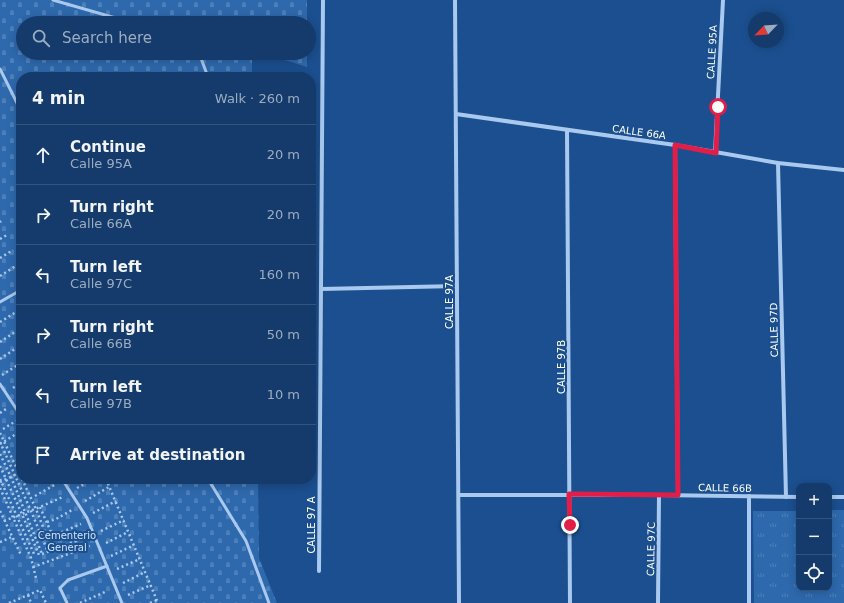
<!DOCTYPE html>
<meta charset="utf-8">
<style>
body{margin:0;font-family:"DejaVu Sans",sans-serif;background:#214673;color:#f1f3f6}
.controls{position:absolute;right:12px;bottom:12px;display:grid;overflow:hidden;border-radius:8px;box-shadow:0 2px 10px #0003}
.controls button{width:36px;height:36px;display:grid;place-items:center;padding:0;border:0;border-bottom:1px solid #33557e;background:#143b6b;color:#f1f3f6;font:20px sans-serif}
.compass{position:absolute;left:748px;top:12px;width:36px;height:36px;border-radius:50%;background:#143b6b;box-shadow:0 2px 10px #0003;rotate:245deg}
.stop{position:absolute;width:12px;height:12px;margin:-9px;border:3px solid #e11d48;border-radius:50%;background:#fff}
.stop.end{background:#e11d48;border-color:#fff;box-shadow:0 1px 4px #0008}
.list{margin:0;padding:0;list-style:none}
h2{display:flex;justify-content:space-between;align-items:center;height:52px;margin:0;padding:0 16px;font-size:17px}
h2 small{font-size:13px;font-weight:400;color:#9dadc1}
.list li{display:grid;grid-template-columns:26px 1fr auto;gap:12px;align-items:center;box-sizing:border-box;height:60px;padding:0 16px;border-top:1px solid #33557e}
.list b{display:block;font-size:15px;white-space:nowrap}
.list p{margin:0;font-size:13px;white-space:nowrap;color:#9dadc1}
.list em{font-size:13px;font-style:normal;color:#9dadc1}
.icon{flex:none;width:22px;height:22px;fill:none;stroke:currentColor;stroke-width:2;stroke-linecap:round;stroke-linejoin:round}
.map{position:relative;flex:none;width:844px;height:603px;overflow:hidden}
.search{position:absolute;background:#143b6b;box-shadow:0 2px 10px #0003;left:16px;top:16px;width:300px;height:44px;display:flex;align-items:center;gap:10px;box-sizing:border-box;padding:0 14px;border-radius:22px;color:#9dadc1;font-size:15px}
.panel{position:absolute;background:#143b6b;box-shadow:0 2px 10px #0003;left:16px;top:72px;width:300px;height:412px;border-radius:16px}
.map>svg:first-child{display:block}
.cemetery{fill:url(#cemetery-stones)}
.park{fill:url(#park-tufts)}
.lines{fill:none;stroke-linecap:round;stroke-linejoin:round}
.path{stroke:#a9c9ee;stroke-width:2.5;stroke-dasharray:2 3;stroke-linecap:butt}
.lane{stroke:#a9c9ee;stroke-width:3}
.street{stroke:#a9c9ee;stroke-width:4}
.route{stroke:#e11d48;stroke-width:5}
.labels{text-anchor:middle;dominant-baseline:central;stroke-width:4;stroke-linejoin:round;paint-order:stroke}
.street-label{font-size:10px;fill:#fff;stroke:#1b4f8f}
.park-label{font-size:10px;fill:#cfe3fa;stroke:#1b4f8f}
</style>
<div class="map">
<svg width="844" height="603" viewBox="0 0 844 603">
<defs>
<pattern id="cemetery-stones" width="16" height="16" patternUnits="userSpaceOnUse"><rect width="16" height="16" fill="#2e69ad"/><path d="M2 7V4a2 2 0 0 1 4 0v3zM10 15v-3a2 2 0 0 1 4 0v3z" fill="#4d80b9"/></pattern>
<pattern id="park-tufts" width="24" height="20" patternUnits="userSpaceOnUse"><rect width="24" height="20" fill="#2e69ad"/><path d="M3 7l-1-3M5 7V3M7 7l1-3M15 17l-1-3M17 17v-4M19 17l1-3" fill="none" stroke="#4d80b9"/></pattern>
</defs>
<rect width="100%" height="100%" fill="#1b4f8f"/>
<g class="cemetery">
<path d="M0,0H307V23H23V53H252V77H21V479H258L259,558L277,603H0Z"/>
<path d="M263,53H307V67Z"/>
</g>
<path class="park" d="M829,510H844V603H754L753,511H799V588H829Z"/>
<g class="lines">
<g class="path">
<path d="M0,222L1,221"/>
<path d="M0,239L7,235"/>
<path d="M0,258L13,250"/>
<path d="M0,276L19,264"/>
<path d="M0,322L21,309"/>
<path d="M0,342L21,328"/>
<path d="M0,359L21,345"/>
<path d="M2,375L21,363"/>
<path d="M13,388L21,382"/>
<path d="M0,413L6,409"/>
<path d="M3,429L16,421"/>
<path d="M0,433L21,477"/>
<path d="M0,442L31,511L48,552"/>
<path d="M0,444L21,431"/>
<path d="M19,453L21,452"/>
<path d="M0,454L11,477L42,554"/>
<path d="M0,466L22,514L39,555"/>
<path d="M0,479L35,556"/>
<path d="M22,479L36,509L52,550"/>
<path d="M106,479L158,603"/>
<path d="M30,481L34,479"/>
<path d="M0,482L21,472"/>
<path d="M0,488L31,558L36,578"/>
<path d="M77,488L93,479"/>
<path d="M35,496L56,484"/>
<path d="M85,501L109,487"/>
<path d="M40,507L58,548"/>
<path d="M0,511L21,555"/>
<path d="M93,513L116,501"/>
<path d="M4,521L40,507L63,497"/>
<path d="M47,522L56,519L72,510"/>
<path d="M101,531L124,520"/>
<path d="M57,534L81,524"/>
<path d="M0,542L12,537"/>
<path d="M106,543L128,532"/>
<path d="M42,554L86,537"/>
<path d="M111,556L134,545"/>
<path d="M33,567L90,546"/>
<path d="M117,569L140,559"/>
<path d="M123,583L145,572"/>
<path d="M28,595L31,603"/>
<path d="M128,595L151,585"/>
<path d="M9,603L40,590L46,603"/>
<path d="M80,603L107,591"/>
<path d="M150,603L157,600"/>
</g>
<g class="lane">
<path d="M53,0L133,23"/>
<path d="M199,53L208,77"/>
<path d="M0,69L21,111"/>
<path d="M0,302L21,290"/>
<path d="M0,384L21,416"/>
<path d="M62,479L87,518L122,603"/>
<path d="M208,479L246,541L269,603"/>
<path d="M67,603L60,588L68,580L107,566"/>
</g>
<g class="street">
<path d="M455,0L459,603"/>
<path d="M456,114L675,145L778,163L844,170"/>
<path d="M567,130L570,603"/>
<path d="M675,145L678,495"/>
<path d="M715,153L723,0"/>
<path d="M778,163L786,497"/>
<path d="M321,289L457,286"/>
<path d="M459,495H659L799,497"/>
<path d="M749,496V603"/>
<path d="M829,497H844"/>
<path d="M319,571L323,0"/>
<path d="M658,603L659,495"/>
</g>
</g>
<g class="lines">
<path class="route" d="M570,525L569,494L678,495L675,145L716,153L718,107"/>
</g>
<g class="labels">
<g class="street-label">
<text transform="translate(712 52) rotate(-87)">CALLE 95A</text>
<text transform="translate(639 132) rotate(8)">CALLE 66A</text>
<text transform="translate(449 302) rotate(-90)">CALLE 97A</text>
<text transform="translate(774 330) rotate(-91)">CALLE 97D</text>
<text transform="translate(561 367) rotate(-90)">CALLE 97B</text>
<text transform="translate(725 488) rotate(1)">CALLE 66B</text>
<text transform="translate(311 525) rotate(-90)">CALLE 97 A</text>
<text transform="translate(651 549) rotate(-89)">CALLE 97C</text>
</g>
<g class="park-label">
<text x="67" y="535">Cementerio<tspan x="67" dy="12">General</tspan></text>
</g>
</g>
</svg>
<div class="controls">
<button>+</button>
<button>−</button>
<button><svg class="icon" aria-label="locate" viewBox="0 0 24 24"><circle cx="12" cy="12" r="6"/><path d="M12 2v4M12 18v4M2 12h4M18 12h4"/></svg></button>
</div>
<svg class="compass" viewBox="-18 -18 36 36"><path d="M0-13l5 13h-10z" fill="#e53935"/><path d="M0 13l5-13h-10z" fill="#9dadc1"/></svg>
<div class="stop" style="left:718px;top:107px"></div>
<div class="stop end" style="left:570px;top:525px"></div>
<div class="search"><svg class="icon" aria-label="search" viewBox="0 0 24 24"><circle cx="10" cy="10" r="6"/><path d="M15 15l6 6"/></svg>Search here</div>
<section class="panel">
<h2>4 min<small>Walk · 260 m</small></h2>
<ul class="list">
<li><svg class="icon" aria-label="ahead" viewBox="0 0 24 24"><path d="M12 20V5M6 11l6-6 6 6"/></svg><div><b>Continue</b><p>Calle 95A</p></div><em>20 m</em></li>
<li><svg class="icon" aria-label="right" viewBox="0 0 24 24"><path d="M7 20v-9h11M14 6l5 5-5 5"/></svg><div><b>Turn right</b><p>Calle 66A</p></div><em>20 m</em></li>
<li><svg class="icon" aria-label="left" viewBox="0 0 24 24"><path d="M17 20v-9H6M10 6l-5 5 5 5"/></svg><div><b>Turn left</b><p>Calle 97C</p></div><em>160 m</em></li>
<li><svg class="icon" aria-label="right" viewBox="0 0 24 24"><path d="M7 20v-9h11M14 6l5 5-5 5"/></svg><div><b>Turn right</b><p>Calle 66B</p></div><em>50 m</em></li>
<li><svg class="icon" aria-label="left" viewBox="0 0 24 24"><path d="M17 20v-9H6M10 6l-5 5 5 5"/></svg><div><b>Turn left</b><p>Calle 97B</p></div><em>10 m</em></li>
<li><svg class="icon" aria-label="arrive" viewBox="0 0 24 24"><path d="M6 21V4h12l-3 4 3 4H6"/></svg><div><b>Arrive at destination</b></div></li>
</ul>
</section>
</div>
